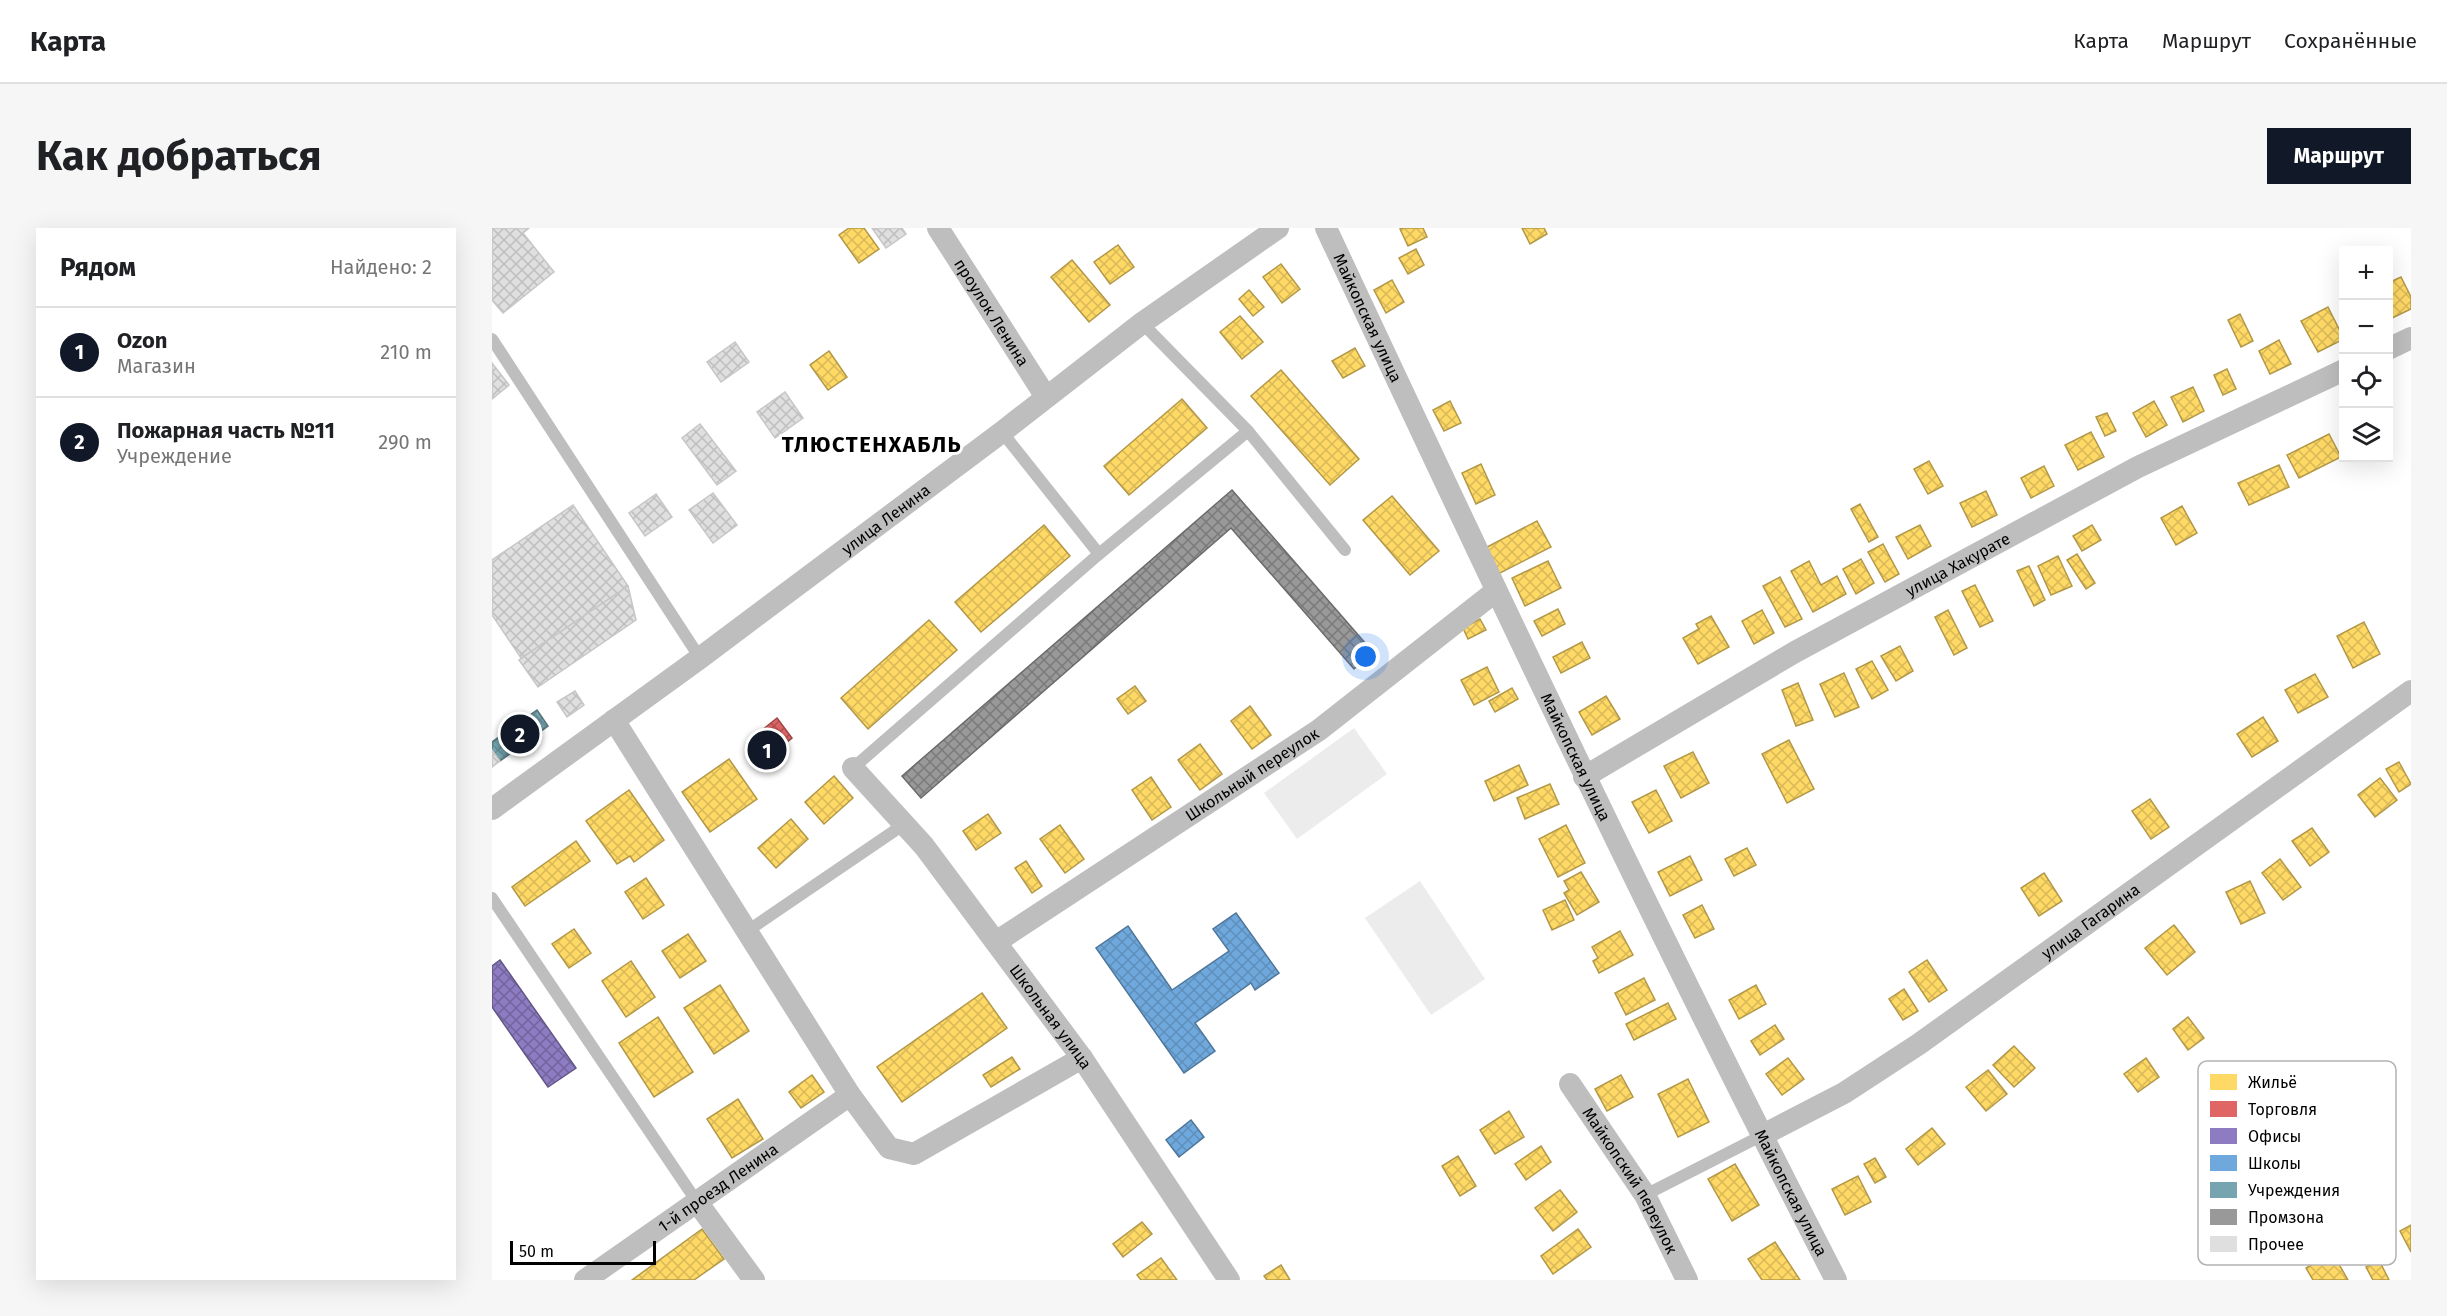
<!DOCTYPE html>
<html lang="ru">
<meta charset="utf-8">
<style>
body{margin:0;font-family:"Fira Sans",sans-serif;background:#f6f6f6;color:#202124}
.controls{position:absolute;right:18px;top:18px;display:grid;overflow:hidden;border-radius:0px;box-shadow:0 6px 24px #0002}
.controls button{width:54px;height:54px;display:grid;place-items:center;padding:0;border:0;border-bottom:2px solid #e0e0e0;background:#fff;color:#202124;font:30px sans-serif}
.scale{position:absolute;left:18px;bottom:15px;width:146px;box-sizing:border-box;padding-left:6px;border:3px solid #000;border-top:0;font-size:16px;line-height:21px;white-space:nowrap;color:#000;-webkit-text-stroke:4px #fff;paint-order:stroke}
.you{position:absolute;left:874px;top:429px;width:21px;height:21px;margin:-15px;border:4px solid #fff;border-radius:50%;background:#1a73e8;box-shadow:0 0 0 9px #1a73e833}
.badge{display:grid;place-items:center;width:39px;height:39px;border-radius:50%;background:#111827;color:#fff;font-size:20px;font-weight:700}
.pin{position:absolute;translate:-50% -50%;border:3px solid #fff;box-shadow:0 2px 6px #0006}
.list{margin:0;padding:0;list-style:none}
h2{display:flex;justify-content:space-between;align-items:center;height:78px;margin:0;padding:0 24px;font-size:26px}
h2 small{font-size:20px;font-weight:400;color:#757577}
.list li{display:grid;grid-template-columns:39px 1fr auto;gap:18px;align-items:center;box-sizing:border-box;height:90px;padding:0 24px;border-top:2px solid #e0e0e0}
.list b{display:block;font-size:22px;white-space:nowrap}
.list p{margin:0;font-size:20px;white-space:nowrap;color:#757577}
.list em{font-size:20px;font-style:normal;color:#757577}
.icon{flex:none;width:33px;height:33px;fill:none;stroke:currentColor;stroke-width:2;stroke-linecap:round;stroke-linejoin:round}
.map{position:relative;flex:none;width:1919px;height:1052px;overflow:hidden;border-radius:0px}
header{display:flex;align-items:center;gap:36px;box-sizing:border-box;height:84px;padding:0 30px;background:#fff;border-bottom:2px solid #e0e0e0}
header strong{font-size:28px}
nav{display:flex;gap:33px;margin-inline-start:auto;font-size:21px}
.intro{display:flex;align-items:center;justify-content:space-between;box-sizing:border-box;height:144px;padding:0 36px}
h1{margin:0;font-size:42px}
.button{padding:15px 27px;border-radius:0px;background:#111827;color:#fff;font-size:21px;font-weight:700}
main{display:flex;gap:36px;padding:0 36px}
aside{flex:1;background:#fff;border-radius:0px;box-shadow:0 6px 24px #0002}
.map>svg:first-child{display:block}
.green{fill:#ececec}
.homes{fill:url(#homes-cross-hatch);stroke:#b29847;stroke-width:1.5}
.shops{fill:url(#shops-cross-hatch);stroke:#9d4747;stroke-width:1.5}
.offices{fill:url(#offices-cross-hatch);stroke:#635788;stroke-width:1.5}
.schools{fill:url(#schools-cross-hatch);stroke:#4e769a;stroke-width:1.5}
.public{fill:url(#public-cross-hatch);stroke:#53747a;stroke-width:1.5}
.industry{fill:url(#industry-cross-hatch);stroke:#6b6b6b;stroke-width:1.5}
.building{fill:url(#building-cross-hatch);stroke:#c7c7c7;stroke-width:1.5}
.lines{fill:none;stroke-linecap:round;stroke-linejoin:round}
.lane{stroke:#bebebe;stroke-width:12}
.street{stroke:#bebebe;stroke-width:22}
.labels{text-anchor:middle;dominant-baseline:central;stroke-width:6;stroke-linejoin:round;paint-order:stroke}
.street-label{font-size:16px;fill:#000;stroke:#fff}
.district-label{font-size:22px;font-weight:bold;letter-spacing:1.5px;fill:#000;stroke:#fff}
.key{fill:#fff;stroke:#b2b2b2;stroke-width:1.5}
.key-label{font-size:16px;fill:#000}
</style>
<header>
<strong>Карта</strong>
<nav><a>Карта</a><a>Маршрут</a><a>Сохранённые</a></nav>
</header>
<div class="intro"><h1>Как добраться</h1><a class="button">Маршрут</a></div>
<main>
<aside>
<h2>Рядом<small>Найдено: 2</small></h2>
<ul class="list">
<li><span class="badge">1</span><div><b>Ozon</b><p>Магазин</p></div><em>210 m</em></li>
<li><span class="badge">2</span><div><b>Пожарная часть №11</b><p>Учреждение</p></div><em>290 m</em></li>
</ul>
</aside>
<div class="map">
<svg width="1919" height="1052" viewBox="0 0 1919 1052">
<defs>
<pattern id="homes-cross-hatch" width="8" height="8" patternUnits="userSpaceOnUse" patternTransform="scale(1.5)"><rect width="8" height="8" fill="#ffd966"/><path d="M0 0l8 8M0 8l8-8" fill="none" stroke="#d9b857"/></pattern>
<pattern id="shops-cross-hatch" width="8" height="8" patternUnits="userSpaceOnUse" patternTransform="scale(1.5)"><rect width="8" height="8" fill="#e06666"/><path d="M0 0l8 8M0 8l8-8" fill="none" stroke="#b35252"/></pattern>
<pattern id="offices-cross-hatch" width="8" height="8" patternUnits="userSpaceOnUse" patternTransform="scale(1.5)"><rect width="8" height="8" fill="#8e7cc3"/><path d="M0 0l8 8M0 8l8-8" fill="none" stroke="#72639c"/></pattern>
<pattern id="schools-cross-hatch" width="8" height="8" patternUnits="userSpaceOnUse" patternTransform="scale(1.5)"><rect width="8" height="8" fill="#6fa8dc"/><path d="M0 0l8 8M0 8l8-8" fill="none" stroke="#5e8fbb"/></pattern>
<pattern id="public-cross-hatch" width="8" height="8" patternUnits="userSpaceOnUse" patternTransform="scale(1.5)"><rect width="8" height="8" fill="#76a5af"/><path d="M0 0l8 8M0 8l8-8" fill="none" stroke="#648c95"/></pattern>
<pattern id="industry-cross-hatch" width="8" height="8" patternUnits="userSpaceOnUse" patternTransform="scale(1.5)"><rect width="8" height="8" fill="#999"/><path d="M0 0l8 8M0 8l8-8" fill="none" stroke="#7a7a7a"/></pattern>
<pattern id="building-cross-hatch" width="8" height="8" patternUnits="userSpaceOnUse" patternTransform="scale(1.5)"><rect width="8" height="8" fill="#dfdfdf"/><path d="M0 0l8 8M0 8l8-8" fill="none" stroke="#bebebe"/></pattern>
</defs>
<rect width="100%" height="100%" fill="#fff"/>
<g class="green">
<path d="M862,500L895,546L805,611L772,565Z"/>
<path d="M928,653L993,751L939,787L873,690Z"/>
</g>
<g class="homes">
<path d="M357,0H372L387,21L367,35L347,7Z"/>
<path d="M911,0H931L935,9L916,18L908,1Z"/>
<path d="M1030,0H1052L1055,6L1038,16Z"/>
<path d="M626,17L642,39L618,56L602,34Z"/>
<path d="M924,21L932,37L916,46L907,30Z"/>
<path d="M580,32L618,77L597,94L559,49Z"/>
<path d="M789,36L808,61L790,75L771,49Z"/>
<path d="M1909,49L1919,69V81L1896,92V55Z"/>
<path d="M900,52L912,74L894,85L882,62Z"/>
<path d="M757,62L772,79L761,88L747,71Z"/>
<path d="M1836,79L1852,111L1826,124L1809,93Z"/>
<path d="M1748,86L1761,113L1749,119L1736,92Z"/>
<path d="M748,88L771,114L750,131L728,104Z"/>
<path d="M1787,112L1799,136L1778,146L1767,123Z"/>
<path d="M863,120L873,138L851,150L840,133Z"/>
<path d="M337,123L355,149L336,162L318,137Z"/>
<path d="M1735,141L1744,161L1731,167L1722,147Z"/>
<path d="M789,142L867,231L838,257L759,168Z"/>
<path d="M1701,159L1712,183L1691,194L1679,169Z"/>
<path d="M690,171L715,200L637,267L612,238Z"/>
<path d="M958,173L969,195L952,203L941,182Z"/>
<path d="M1662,173L1675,197L1654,209L1641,185Z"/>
<path d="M1615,185L1624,203L1613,208L1604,189Z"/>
<path d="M1599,204L1612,229L1586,242L1573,217Z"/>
<path d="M1837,206L1849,229L1807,250L1795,227Z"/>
<path d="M1437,233L1451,258L1436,266L1422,241Z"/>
<path d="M989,236L1003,267L984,276L970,245Z"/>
<path d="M1787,237L1797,259L1757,277L1746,255Z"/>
<path d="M1552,238L1562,258L1539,270L1529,250Z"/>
<path d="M1494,263L1505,287L1480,299L1468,275Z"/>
<path d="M900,268L947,323L918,347L871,292Z"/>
<path d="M1368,276L1386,309L1377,314L1359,281Z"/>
<path d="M1690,278L1705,305L1684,317L1669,290Z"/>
<path d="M1045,293L1059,319L1006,346L993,320Z"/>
<path d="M552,297L578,328L489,404L463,374Z"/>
<path d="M1428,297L1439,318L1416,331L1404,309Z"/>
<path d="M1600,297L1609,312L1590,323L1581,308Z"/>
<path d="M1391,316L1407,346L1393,354L1376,324Z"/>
<path d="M1585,326L1603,355L1594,361L1575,332Z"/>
<path d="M1566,328L1580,358L1559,367L1546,338Z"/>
<path d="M1369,331L1382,355L1364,366L1351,341Z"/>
<path d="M1056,333L1069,360L1033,378L1020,350Z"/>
<path d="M1317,333L1329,357L1345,348L1354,366L1321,384L1299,343Z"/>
<path d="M1537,338L1553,372L1542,378L1525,343Z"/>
<path d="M1288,349L1310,391L1293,399L1271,358Z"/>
<path d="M1483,357L1501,393L1488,399L1470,363Z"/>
<path d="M1066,381L1073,396L1050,408L1042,393Z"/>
<path d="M1270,382L1282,405L1262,416L1250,393Z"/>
<path d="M1456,382L1475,420L1462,427L1443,389Z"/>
<path d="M1219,388L1237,419L1206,436L1191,410L1207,401L1204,396Z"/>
<path d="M988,391L994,402L976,411L971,400Z"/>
<path d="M437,392L465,422L376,501L349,470Z"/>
<path d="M1872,394L1888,426L1861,440L1845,408Z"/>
<path d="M1090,414L1098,430L1069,445L1061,429Z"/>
<path d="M1408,418L1421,443L1404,453L1389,428Z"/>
<path d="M1380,433L1396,462L1380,471L1364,441Z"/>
<path d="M995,439L1007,464L982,477L969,452Z"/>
<path d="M1352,445L1367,479L1343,489L1328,456Z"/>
<path d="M1823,446L1836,469L1806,485L1793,462Z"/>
<path d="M1306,455L1321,492L1304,498L1290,462Z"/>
<path d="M643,458L654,473L636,486L625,471Z"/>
<path d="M1020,460L1026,471L1003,484L997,473Z"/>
<path d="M1114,468L1128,491L1100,507L1087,484Z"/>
<path d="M758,478L779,507L760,521L739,493Z"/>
<path d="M1771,489L1786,513L1760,529L1745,506Z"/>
<path d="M1297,512L1322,561L1295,575L1270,526Z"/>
<path d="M708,516L730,546L708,562L686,532Z"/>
<path d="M1201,524L1217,555L1189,570L1172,538Z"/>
<path d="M237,531L265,571L218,604L190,564Z"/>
<path d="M1907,534L1919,556L1907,564L1894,541Z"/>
<path d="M1027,537L1036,557L1002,573L993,553Z"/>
<path d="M342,548L361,570L332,596L313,574Z"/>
<path d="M659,549L679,579L660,592L640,562Z"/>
<path d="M1888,550L1905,572L1883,589L1866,567Z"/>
<path d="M1058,556L1067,576L1033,591L1025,570Z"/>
<path d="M137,562L172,612L142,634L138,628L125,636L94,593Z"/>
<path d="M1164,562L1180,593L1157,605L1140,574Z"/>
<path d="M1658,571L1677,599L1659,611L1640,583Z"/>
<path d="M496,586L509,605L484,622L471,603Z"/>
<path d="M299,591L316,611L284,640L266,620Z"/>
<path d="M568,597L592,631L573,645L548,611Z"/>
<path d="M1074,597L1093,635L1066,649L1047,611Z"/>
<path d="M1820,600L1837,624L1818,638L1800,613Z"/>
<path d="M84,613L98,633L33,678L20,659Z"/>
<path d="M1255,620L1264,637L1242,648L1233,631Z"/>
<path d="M1198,628L1210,652L1178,668L1166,644Z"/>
<path d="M1788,631L1809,659L1791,672L1770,645Z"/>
<path d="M534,633L550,658L540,665L523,640Z"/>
<path d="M1089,644L1107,674L1085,687L1072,665L1077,662L1072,653Z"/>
<path d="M1552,645L1570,673L1547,688L1529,660Z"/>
<path d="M154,650L172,677L151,691L133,664Z"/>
<path d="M1758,653L1773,685L1749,696L1734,664Z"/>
<path d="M1073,672L1082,692L1060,702L1051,682Z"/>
<path d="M1210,677L1222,701L1203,710L1191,687Z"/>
<path d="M1682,697L1703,724L1675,747L1653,720Z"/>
<path d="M82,701L99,725L77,740L60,716Z"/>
<path d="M1128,703L1141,727L1107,745L1101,733L1106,730L1100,719Z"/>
<path d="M196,706L214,733L188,750L170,723Z"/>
<path d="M1435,732L1455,762L1437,774L1417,744Z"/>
<path d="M139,733L163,769L134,789L110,753Z"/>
<path d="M1152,750L1163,772L1134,787L1123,765Z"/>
<path d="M228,757L257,803L222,826L192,780Z"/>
<path d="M1264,757L1274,776L1247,791L1237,772Z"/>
<path d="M1412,761L1426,783L1411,792L1397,771Z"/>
<path d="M490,765L515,800L410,874L385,839Z"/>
<path d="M1176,775L1184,791L1142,812L1134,796Z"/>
<path d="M166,789L201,844L162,869L127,815Z"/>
<path d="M1696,789L1712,810L1696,822L1681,801Z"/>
<path d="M1283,797L1292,811L1268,827L1259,813Z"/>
<path d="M1522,818L1543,840L1522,859L1501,837Z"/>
<path d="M520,829L528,841L499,859L491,847Z"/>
<path d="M1296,830L1312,851L1290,867L1274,846Z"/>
<path d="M1654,830L1667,849L1646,864L1632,846Z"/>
<path d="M1496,842L1515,866L1494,883L1474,859Z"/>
<path d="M320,847L332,864L309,880L297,864Z"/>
<path d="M1129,847L1141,869L1115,883L1103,861Z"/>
<path d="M1196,851L1217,894L1186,909L1166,866Z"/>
<path d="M246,871L271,911L240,930L215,891Z"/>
<path d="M1017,883L1032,909L1003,926L988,902Z"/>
<path d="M1440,900L1453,916L1426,937L1414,921Z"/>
<path d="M1049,918L1059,934L1034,952L1023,936Z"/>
<path d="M966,928L984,958L968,968L950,938Z"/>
<path d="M1383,930L1394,949L1383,955L1372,936Z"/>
<path d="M1243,936L1267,977L1240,993L1216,951Z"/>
<path d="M1366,948L1379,974L1353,987L1340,961Z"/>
<path d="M1068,962L1085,984L1061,1003L1043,980Z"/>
<path d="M650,994L660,1006L631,1029L621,1016Z"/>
<path d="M1919,997V1024L1908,1003Z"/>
<path d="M210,1001L232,1031L202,1052H140Z"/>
<path d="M1086,1001L1099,1019L1061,1046L1049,1028Z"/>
<path d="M1283,1014L1308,1052H1270L1256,1031Z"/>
<path d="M1840,1024L1856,1052H1821L1814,1040Z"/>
<path d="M669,1030L685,1052H649L645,1047Z"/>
<path d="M1887,1032L1897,1052H1881L1874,1039Z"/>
<path d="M789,1037L798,1052H775L772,1048Z"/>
</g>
<path class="shops" d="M285,490L300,510L274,531L259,511Z"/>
<path class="offices" d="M8,732L84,840L56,859L0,779V738Z"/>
<g class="schools">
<path d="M744,685L787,745L763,762L759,755L703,795L723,823L692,845L604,720L636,698L680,762L737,723L721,701Z"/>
<path d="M699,892L712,909L687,929L674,912Z"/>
</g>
<path class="public" d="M45,482L56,498L8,533L0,522V514Z"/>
<path class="industry" d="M740,262L881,424L862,441L739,300L429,570L410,548Z"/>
<g class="building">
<path d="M0,0H37L31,5L62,44L11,85L0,72Z"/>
<path d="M380,0H410L414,6L394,20Z"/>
<path d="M243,114L257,134L229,154L215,134Z"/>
<path d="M0,135L17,157L0,171Z"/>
<path d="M293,164L311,190L283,210L265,184Z"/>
<path d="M208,196L244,243L225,257L190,210Z"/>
<path d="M221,265L245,297L221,315L197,282Z"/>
<path d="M164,266L180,289L153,308L137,285Z"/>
<path d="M81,277L136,358L29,430L0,387V332Z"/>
<path d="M136,358L144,392L46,459L27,432Z"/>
<path d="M83,463L92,477L75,489L65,474Z"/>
<path d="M0,522L8,533L0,539Z"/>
</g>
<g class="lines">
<g class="lane">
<path d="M650,95L756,203L853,322"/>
<path d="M0,111L208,430"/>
<path d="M510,204L607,326"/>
<path d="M361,540L607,326L756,203"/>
<path d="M0,670L205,974"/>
<path d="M254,704L414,595"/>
<path d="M1153,967L1269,908"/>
</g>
<g class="street">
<path id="s1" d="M446,0L554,169"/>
<path id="s2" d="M834,0C999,353 1165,705 1344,1052"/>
<path d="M1896,121L1919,110"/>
<path d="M122,492L358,867L397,920L422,926L590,830"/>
<path id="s3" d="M361,540L432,618L590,830L737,1052"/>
<path id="s4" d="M1092,549L1303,424L1646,239L1852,142"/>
<path id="s5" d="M0,581L208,430L510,204L650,95L786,0"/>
<path id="s6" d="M504,714L827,502L1004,363"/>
<path id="s7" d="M1078,856L1153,967L1195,1052"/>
<path id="s8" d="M1269,908L1352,865L1427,816L1919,463"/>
<path d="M205,974L262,1052"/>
<path id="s9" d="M93,1052L358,867"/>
</g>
</g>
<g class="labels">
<g class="street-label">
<text stroke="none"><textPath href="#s1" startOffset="100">проулок Ленина</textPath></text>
<text stroke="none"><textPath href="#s2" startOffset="99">Майкопская улица</textPath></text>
<text stroke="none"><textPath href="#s5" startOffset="489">улица Ленина</textPath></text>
<text stroke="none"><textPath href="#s4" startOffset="430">улица Хакурате</textPath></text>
<text stroke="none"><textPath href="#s2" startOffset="585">Майкопская улица</textPath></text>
<text stroke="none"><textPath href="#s6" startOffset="306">Школьный переулок</textPath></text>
<text stroke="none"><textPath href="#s8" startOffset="394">улица Гагарина</textPath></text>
<text stroke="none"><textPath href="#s3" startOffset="318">Школьная улица</textPath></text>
<text stroke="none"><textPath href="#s7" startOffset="114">Майкопский переулок</textPath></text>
<text stroke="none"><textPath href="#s9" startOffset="162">1-й проезд Ленина</textPath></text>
<text stroke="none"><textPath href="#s2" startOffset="1071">Майкопская улица</textPath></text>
</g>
<g class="district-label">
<text x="380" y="216">ТЛЮСТЕНХАБЛЬ</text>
</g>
</g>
<rect x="1706" y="833" width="198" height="204" rx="9" class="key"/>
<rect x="1718" y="846" width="27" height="16" fill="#ffd966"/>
<rect x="1718" y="873" width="27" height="16" fill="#e06666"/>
<rect x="1718" y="900" width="27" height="16" fill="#8e7cc3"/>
<rect x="1718" y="927" width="27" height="16" fill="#6fa8dc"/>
<rect x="1718" y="954" width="27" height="16" fill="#76a5af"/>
<rect x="1718" y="981" width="27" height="16" fill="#999"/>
<rect x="1718" y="1008" width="27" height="16" fill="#dfdfdf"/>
<g class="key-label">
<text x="1756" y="860">Жильё</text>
<text x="1756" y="887">Торговля</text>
<text x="1756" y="914">Офисы</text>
<text x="1756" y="941">Школы</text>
<text x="1756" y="968">Учреждения</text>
<text x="1756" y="995">Промзона</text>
<text x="1756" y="1022">Прочее</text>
</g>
</svg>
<div class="controls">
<button>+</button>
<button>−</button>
<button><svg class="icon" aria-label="locate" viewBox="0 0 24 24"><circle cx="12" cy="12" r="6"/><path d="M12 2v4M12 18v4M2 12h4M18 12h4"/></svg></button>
<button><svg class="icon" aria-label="layers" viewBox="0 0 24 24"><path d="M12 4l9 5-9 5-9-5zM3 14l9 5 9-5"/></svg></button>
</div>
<div class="scale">50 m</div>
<div class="you"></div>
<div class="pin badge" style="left:275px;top:522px">1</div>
<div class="pin badge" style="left:28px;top:506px">2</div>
</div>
</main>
